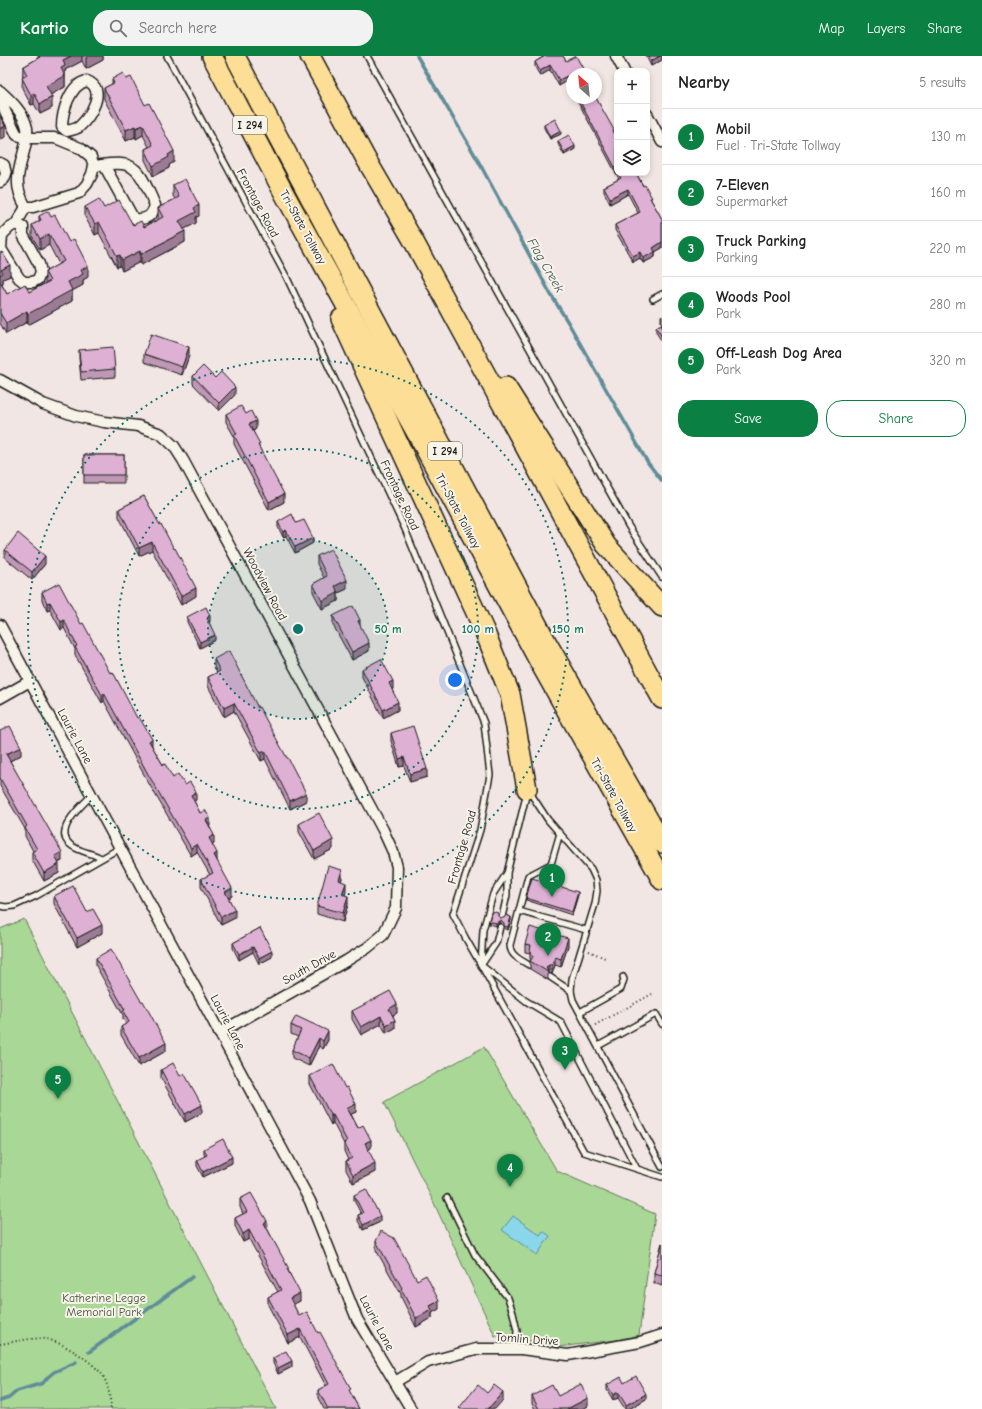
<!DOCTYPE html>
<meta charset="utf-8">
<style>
body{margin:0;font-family:"Comic Neue",sans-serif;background:#f2f2f2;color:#222}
.controls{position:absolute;right:12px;top:12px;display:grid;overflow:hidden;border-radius:8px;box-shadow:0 2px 6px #0003}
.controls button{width:36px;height:36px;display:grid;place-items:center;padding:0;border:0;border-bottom:1px solid #e0e0e0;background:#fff;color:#222;font:20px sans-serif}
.compass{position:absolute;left:566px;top:12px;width:36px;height:36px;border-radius:50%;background:#fff;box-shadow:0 2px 6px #0003;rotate:333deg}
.you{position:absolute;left:455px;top:624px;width:14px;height:14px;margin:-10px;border:3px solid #fff;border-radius:50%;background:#1a73e8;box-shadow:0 0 0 6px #1a73e833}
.badge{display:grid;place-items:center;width:26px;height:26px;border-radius:50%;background:#0b8043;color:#fff;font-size:13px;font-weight:700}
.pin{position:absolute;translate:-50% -33px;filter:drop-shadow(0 1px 2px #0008)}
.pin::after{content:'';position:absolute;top:21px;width:14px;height:12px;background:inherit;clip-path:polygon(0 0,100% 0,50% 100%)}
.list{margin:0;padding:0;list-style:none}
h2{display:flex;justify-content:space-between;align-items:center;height:52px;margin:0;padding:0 16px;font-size:17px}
h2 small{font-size:13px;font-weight:400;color:#767676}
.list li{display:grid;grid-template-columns:26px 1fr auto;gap:12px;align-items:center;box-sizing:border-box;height:56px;padding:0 16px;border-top:1px solid #e0e0e0}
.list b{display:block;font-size:15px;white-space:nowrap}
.list p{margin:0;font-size:13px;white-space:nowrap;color:#767676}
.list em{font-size:13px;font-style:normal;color:#767676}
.actions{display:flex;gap:8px;padding:12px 16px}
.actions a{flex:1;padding:9px 0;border:1px solid #0b8043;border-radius:16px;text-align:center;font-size:14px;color:#0b8043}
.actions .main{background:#0b8043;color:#fff}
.icon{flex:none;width:22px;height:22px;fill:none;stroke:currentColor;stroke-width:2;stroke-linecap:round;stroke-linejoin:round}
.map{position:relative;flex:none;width:662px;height:1353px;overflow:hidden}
header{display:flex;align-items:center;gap:24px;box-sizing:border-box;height:56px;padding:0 20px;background:#0b8043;color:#fff}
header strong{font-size:19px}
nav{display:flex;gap:22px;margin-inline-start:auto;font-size:14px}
.search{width:280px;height:36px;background:#f2f2f2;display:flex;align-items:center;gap:10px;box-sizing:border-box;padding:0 14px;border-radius:16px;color:#767676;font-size:15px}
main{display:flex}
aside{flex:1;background:#fff}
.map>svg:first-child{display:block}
.green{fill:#a9d796;stroke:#627a59}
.water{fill:#8ad6eb;stroke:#5e8c98}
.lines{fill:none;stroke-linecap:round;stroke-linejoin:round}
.stream{stroke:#5e8c98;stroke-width:3.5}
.service-casing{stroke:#1c1c1c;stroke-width:8}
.minor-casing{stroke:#1c1c1c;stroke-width:13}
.motorway-casing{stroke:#1c1c1c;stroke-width:22}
.path{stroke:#1c1c1c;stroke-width:2;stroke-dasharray:1 3;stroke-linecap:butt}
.service{stroke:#f7f3e8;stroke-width:5}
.minor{stroke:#f7f3e8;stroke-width:10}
.motorway{stroke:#fcde96;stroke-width:19}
.wall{fill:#bf98b6;stroke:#1c1c1c}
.shaded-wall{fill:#9b7c94;stroke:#1c1c1c}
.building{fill:#deb1d4;stroke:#1c1c1c}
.ring{fill:none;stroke:#0f766e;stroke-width:2;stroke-dasharray:2 4}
.labels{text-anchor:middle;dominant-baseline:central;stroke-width:4;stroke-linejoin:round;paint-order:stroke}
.shield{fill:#f7f3e8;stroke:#5e5c59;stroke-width:1}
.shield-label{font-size:11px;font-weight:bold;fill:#1c1c1c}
.street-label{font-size:12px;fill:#1c1c1c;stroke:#f7f3e8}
.park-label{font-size:12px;fill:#465441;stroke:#f7f3e8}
.water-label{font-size:13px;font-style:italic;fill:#3d545a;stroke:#f7f3e8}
.centre{fill:#0f766e;stroke:#f7f3e8;stroke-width:2}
.ring-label{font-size:12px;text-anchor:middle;font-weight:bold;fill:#0f766e;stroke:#f7f3e8;stroke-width:4;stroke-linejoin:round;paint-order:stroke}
</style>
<header>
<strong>Kartio</strong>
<div class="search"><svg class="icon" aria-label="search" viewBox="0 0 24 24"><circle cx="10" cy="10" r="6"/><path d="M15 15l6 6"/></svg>Search here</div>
<nav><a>Map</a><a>Layers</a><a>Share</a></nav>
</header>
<main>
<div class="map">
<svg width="662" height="1353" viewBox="0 0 662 1353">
<rect width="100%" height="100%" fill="#f2e6e4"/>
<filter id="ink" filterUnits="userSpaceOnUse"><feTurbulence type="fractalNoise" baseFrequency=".025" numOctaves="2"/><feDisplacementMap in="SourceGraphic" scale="8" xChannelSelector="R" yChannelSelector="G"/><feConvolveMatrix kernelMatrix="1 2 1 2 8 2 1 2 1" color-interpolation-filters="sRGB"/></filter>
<g filter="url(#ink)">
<g class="green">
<path d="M24,863L276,1353H0V873Z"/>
<path d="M484,991L557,1115L655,1158L639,1279L616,1284L558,1291L526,1284L495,1280L434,1147L384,1046Z"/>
</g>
<path class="water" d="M513,1160L540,1179L543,1175L550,1180L537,1199L502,1174Z"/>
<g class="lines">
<g class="stream">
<path d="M417,0L476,101L550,237L569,268L648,407L662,425"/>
<path d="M89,1296L192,1221"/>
<path d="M0,1345L9,1342L17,1335L43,1327L48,1321L54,1316L76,1306"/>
</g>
<g class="service-casing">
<g id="service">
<path d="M167,0L287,222L405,473L484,667L490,719L480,774L453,858L466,883L481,909L526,945L561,966L637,1113"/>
<path d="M367,0L629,471L662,521"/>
<path d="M653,243L662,238"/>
<path d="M529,735L548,764L591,813L596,824L597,835L595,848L572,923L571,935L573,944L662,1111"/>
<path d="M527,736L507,817L493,838L483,874L481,909L584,1096L662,1121"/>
<path d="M92,739C81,750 51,776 72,790C81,796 92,797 101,802"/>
<path d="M0,850L6,851L14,850L36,840L120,792"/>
<path d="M519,855L586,874"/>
<path d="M502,861L507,839V818"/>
<path d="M482,908L496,887L500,871"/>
<path d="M529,909C521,904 510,900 510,889L528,820L551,808L560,777"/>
<path d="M550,921L571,935"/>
<path d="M580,956L621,933L624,923L623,921"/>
<path d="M598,990L656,958L662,968"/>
<path d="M447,1142L475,1199L508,1242L513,1257L517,1275L515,1293"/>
</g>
</g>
<g class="minor-casing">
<g id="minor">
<path d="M616,0L624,15"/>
<path d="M87,25C108,33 90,61 79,71C76,73 71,74 67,75L62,71C62,56 70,28 87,25Z"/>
<path d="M0,35C11,45 24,57 27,72C28,78 26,85 25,91C19,115 12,128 26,151H33L79,137L87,128L92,118L94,110L91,101L80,92L58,83L54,82H27L17,79L5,55L0,38"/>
<path d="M647,58L662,86"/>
<path d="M0,107L4,109L6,118L4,123L0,126"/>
<path d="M94,110C103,109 113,107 122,108C141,109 148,135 155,149C153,160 146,164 136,163L132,160L104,109"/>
<path d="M16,168L23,171V179L39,208L41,216L38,223L33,226H24L19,222L1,193L2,179L10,171L16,168L26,151"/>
<path d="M0,324L43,348L76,360L104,366L138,370L161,378L174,390L183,404L383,774L393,796L397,811L396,852L383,879L367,892L346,905L219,977"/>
<path d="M0,569L310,1145L357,1263L411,1353"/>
<path d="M0,642L30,625"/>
<path d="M395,1326L428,1306L476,1293H521L568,1299L640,1286L662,1279"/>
</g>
</g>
<g class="motorway-casing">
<g id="motorway">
<path d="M212,0L285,139L421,385L540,607L662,824"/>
<path d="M235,0L547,587L662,787"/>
<path d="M310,0L366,103L413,184L662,643"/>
<path d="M341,263L484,574L510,638L527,733"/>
<path d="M506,331L606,489L662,551"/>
</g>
</g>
<g class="path">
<path d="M589,895L605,902"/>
<path d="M595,969L654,937"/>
<path d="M0,1288C15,1286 31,1281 46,1283C62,1286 94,1306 103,1320C109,1331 110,1341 111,1353"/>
</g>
<use href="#service" class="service"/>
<use href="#minor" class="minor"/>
<use href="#motorway" class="motorway"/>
</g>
<g class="wall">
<path d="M38,0H103V4L86,13L82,5L65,14V31L50,39L52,52L40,58L34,48L31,49L22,32L23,11L38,2Z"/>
<path d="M542,0H563L572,18V35L567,25L559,30L550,14L540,20L535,11V6L543,1Z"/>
<path d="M646,0H662V4L651,10Z"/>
<path d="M112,23H126L174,106L169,109V112L153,120L145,104V93L149,91L143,79L136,83L135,81L126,85L104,43V32L112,28Z"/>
<path d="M576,42H596L617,83V117H636L662,163V192L655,196V201L643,207L640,202L633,206L615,174V169L638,157L628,138L610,148L604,136V131L619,123Z"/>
<path d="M544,69L561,78L550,83L544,72Z"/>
<path d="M558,85L575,93L564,99L558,88Z"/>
<path d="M173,129L199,160L196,161V167L184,173L185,186L141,209L140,206L122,215L120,210L117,211L99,177L95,179L85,161V151L104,152L133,169L144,171L158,164V152L175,143L173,140Z"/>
<path d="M39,160L88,221L83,224V229L72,235V245L28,269L27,266L6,278L0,267V197L10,220L3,223V228L2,229L7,238L29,236L45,227V216L59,208L49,189L40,194L32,180V169L39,165Z"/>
<path d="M662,259V268L661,266V260Z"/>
<path d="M662,268V286L656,276V271Z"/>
<path d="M79,294L115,313V321L81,324L79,302Z"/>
<path d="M144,298L189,300L182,319L144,306Z"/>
<path d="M193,320L215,322L235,339L219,355L193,328Z"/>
<path d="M226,358H246L256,373L253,375L260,393L284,446L269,454L234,388V380L226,366Z"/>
<rect x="84" y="399" width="40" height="28"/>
<path d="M144,440L196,540L181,549L152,494L139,500L119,461V453Z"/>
<path d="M278,466L313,487L295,497L286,480L283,481L278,471Z"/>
<path d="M5,494L45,508L32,524L5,502Z"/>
<path d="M317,500L347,533L338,537V545L322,553L313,536V528L324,522L317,508Z"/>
<path d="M42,536L81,568L163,709L173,722L185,729L196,744L194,745L200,757L210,770H209L214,787L212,788L217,805L232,840L229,842L235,862L221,869L201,831V823L210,819L197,796L191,800L148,726L104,645L102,647L75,599V593L64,572L61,574L50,554L47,555L42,544Z"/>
<path d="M333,560L360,570L369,595L352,604L333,569Z"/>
<path d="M187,561L210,566H209L215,584L200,592L187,566Z"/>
<path d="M214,603L258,652L306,745L290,753L265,703L261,705L234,655L224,661L208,630V621L217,617L214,611Z"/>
<path d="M362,613L393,633L392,634L398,654L383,662L362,621Z"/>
<path d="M0,675L21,699L10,705L62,805L58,807L59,817L44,825L32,804V796L33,795L25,780V773L0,730Z"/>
<path d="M391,677L427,721L410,726L404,710L399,711L391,685Z"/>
<path d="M299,768L333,793L314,803L299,776Z"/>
<path d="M342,822L341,825L346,835L345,839L348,848L343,866L317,858V850Z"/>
<path d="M578,839L572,859L526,844V842Z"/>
<path d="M54,840L87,856L102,877L77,891L54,848Z"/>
<path d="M498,860L501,862L511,864L508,874L504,872V870L501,867H499L496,870L489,868V865Z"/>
<path d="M260,872L272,901L259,908L253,896L239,904L233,892V887Z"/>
<path d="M525,888L568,890L561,911L555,909L552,918L549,917L548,918V924L530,913V905L531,904L530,903V897L525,896Z"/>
<path d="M96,902L166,995L139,1010L121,979V971L126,968L123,963V959L96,910Z"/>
<path d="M352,955L397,957L393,959L395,972L386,977L381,968L361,979L352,963Z"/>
<path d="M291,969L328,984L323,993L319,990L309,1010L292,1002V994L298,981L291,978Z"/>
<path d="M161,1014L180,1020L202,1057L185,1066L161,1022Z"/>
<path d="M310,1020L356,1056L351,1058L358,1072L371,1092L368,1094L375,1116L353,1127L346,1114V1105L348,1104L344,1095V1088L333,1067L331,1069L310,1028Z"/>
<path d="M204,1093L232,1107L203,1121L197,1110V1104L205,1101L204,1098Z"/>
<path d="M354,1139L380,1166L363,1174L358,1165V1159L361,1158L354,1144Z"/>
<path d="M240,1143L267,1172L289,1216L300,1245L293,1248L299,1260L351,1338L359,1353H324L318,1342V1334L326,1330L300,1281L288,1287L268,1249V1241L278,1236L249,1183L243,1186L235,1170V1162L243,1158L240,1151Z"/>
<path d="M376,1185L417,1224L439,1253L432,1257V1262L416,1271L401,1241V1238L376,1194Z"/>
<path d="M662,1187V1230L654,1227V1217Z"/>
<path d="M273,1302L292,1311L278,1318L273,1307Z"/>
<path d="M624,1327L646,1343L629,1353H625L618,1342L613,1344L607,1334V1329Z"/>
<path d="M532,1340H558L588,1350L582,1353H535L532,1348Z"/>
</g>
<g class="shaded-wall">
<path d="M71,0H82V5L65,14V31L46,41V30L61,12L63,4Z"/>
<path d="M89,0H103V4L86,13V2Z"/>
<path d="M660,0H662V4L651,10V5Z"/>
<path d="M550,9V14L540,20V15Z"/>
<path d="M567,20V25L559,30V24Z"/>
<path d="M34,37V48L31,49V39Z"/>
<path d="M52,41V52L40,58V48Z"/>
<path d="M143,69V79L136,83V72Z"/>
<path d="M5,70V81L0,84V73Z"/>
<path d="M135,70V81L126,85V74Z"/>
<path d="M561,75V78L550,83V81Z"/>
<path d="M575,90V93L564,99V96Z"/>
<path d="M174,95V106L169,109V112L153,120V110L168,99Z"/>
<path d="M628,133V138L610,148V142Z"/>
<path d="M199,149V160L196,161V167L179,176V165L194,152Z"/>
<path d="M99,166V177L95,179V168Z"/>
<path d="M185,175V186L141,209V198Z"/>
<path d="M49,178V189L40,194V183Z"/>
<path d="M662,186V192L655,196V201L643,207V202L653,192Z"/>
<path d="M140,195V206L122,215V204Z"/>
<path d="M640,196V202L633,206V200Z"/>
<path d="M120,199V210L117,211V200Z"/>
<path d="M10,209V220L3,223V228L0,230V219L1,214Z"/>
<path d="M88,210V221L83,224V229L72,235V245L28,269V258L68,226L81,214Z"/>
<path d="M27,255V266L6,278V267Z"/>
<path d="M189,291V300L182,319V311Z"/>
<path d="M235,331V339L219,355V347Z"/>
<path d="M256,365V373L249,377V368Z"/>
<path d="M284,438V446L269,454V446Z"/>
<path d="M286,474V480L283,481V476Z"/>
<path d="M313,482V487L295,497V491Z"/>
<path d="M152,486V494L139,500V492Z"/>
<path d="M45,500V508L32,524V516Z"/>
<path d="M347,524V533L338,537V545L322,553V545L335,530Z"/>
<path d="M196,532V540L181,549V540Z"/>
<path d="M50,546V554L47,555V547Z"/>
<path d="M210,560V566L207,567V562Z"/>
<path d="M64,564V572L61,574V566Z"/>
<path d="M360,564V572L358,565Z"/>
<path d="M215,579V584L200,592V586Z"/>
<path d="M369,587V595L352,604V596Z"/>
<path d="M393,625V633L389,635V627Z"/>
<path d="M104,637V645L102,647V639Z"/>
<path d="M398,646V654L383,662V654Z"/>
<path d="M234,647V655L224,661V652Z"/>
<path d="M152,683V691L149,685Z"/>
<path d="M21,691V699L6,707V698Z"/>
<path d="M265,695V703L261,705V697Z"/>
<path d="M404,701V710L399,711V703Z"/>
<path d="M427,713V721L410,726V718Z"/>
<path d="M196,736V744L191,747V739Z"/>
<path d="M306,737V745L290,753V745Z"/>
<path d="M210,762V770L206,772V764Z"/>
<path d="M214,779V787L209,790V782Z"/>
<path d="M333,784V793L314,803V795Z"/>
<path d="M197,788V796L191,800V792Z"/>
<path d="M62,796V805L55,808V800Z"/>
<path d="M217,797V805L214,799Z"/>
<path d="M59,808V817L44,825V817Z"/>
<path d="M342,814V822L339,833V824Z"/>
<path d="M346,827V835L342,846V838Z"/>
<path d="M232,832V840L225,844V836Z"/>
<path d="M578,836V839L572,859V856Z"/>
<path d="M348,840V848L343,866V857Z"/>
<path d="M235,854V862L221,869V861Z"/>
<path d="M511,861V864L508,874V871Z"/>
<path d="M499,865V867L496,870V867Z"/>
<path d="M102,869V877L77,891V882Z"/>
<path d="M568,882V890L561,911V903Z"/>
<path d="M253,891V896L239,904V898Z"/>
<path d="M272,895V901L259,908V902Z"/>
<path d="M555,901V909L552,918V909Z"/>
<path d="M549,909V917L548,918L546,911Z"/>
<path d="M397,948V957L389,961V953Z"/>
<path d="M381,960V968L361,979V971Z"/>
<path d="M395,964V972L386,977V969Z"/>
<path d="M328,975V984L323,993V985Z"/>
<path d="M319,982V990L309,1010V1002Z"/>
<path d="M166,987V995L139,1010V1002Z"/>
<path d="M356,1048V1056L347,1060V1052Z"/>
<path d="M202,1049V1057L185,1066V1058Z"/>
<path d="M333,1059V1067L331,1069V1060Z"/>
<path d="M371,1084V1092L365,1096V1087Z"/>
<path d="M232,1101V1107L203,1121V1116Z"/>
<path d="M375,1107V1116L353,1127V1119Z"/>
<path d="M380,1160V1166L363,1174V1169Z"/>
<path d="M267,1165V1173L264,1167Z"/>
<path d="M249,1174V1183L243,1186V1178Z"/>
<path d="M300,1237V1245L290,1250V1242Z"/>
<path d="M439,1245V1253L432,1257V1262L416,1271V1262L430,1250Z"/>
<path d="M300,1273V1281L288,1287V1279Z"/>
<path d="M292,1305V1311L278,1318V1312Z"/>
<path d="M503,1336V1344L495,1353H488Z"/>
<path d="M618,1336V1342L613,1344V1339Z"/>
<path d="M646,1338V1343L629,1353H626V1349Z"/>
<path d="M588,1342V1350L582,1353H567Z"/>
</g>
<g class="building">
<path d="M39,0H71L63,4L65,10L61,12L65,20L46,30L52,41L40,48L34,37L31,39L22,22L27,19L23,11L40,1Z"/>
<path d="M545,0H563L566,5L576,0L586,18H572V30L567,20L559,24L550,9L540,15L535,6Z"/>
<path d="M649,0H660L651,5Z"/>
<path d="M123,17L126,23L131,21L145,49L149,47L174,95L168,99L169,101L153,110L145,93L153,89L143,69L136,72L135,70L126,74L104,32L114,27L112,23Z"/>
<path d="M578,42H596L614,74L613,75L617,83V115Z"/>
<path d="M0,60L5,70L0,73Z"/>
<path d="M555,63L561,75L550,81L544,69Z"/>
<path d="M569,79L575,90L564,96L558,85Z"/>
<path d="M618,117H636L643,130L645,129L652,142H650L662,163V186L653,192L655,196L643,202L640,196L633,200L615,169L640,156L628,133L610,142L604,131L621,122Z"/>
<path d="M185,123L199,149L194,152L196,156L179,165L185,175L141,198L140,195L122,204L120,199L117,200L99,166L95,168L85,151L99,143L104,152L119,144L133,169L141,165L144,171L163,161L158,152L179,141L173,129Z"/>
<path d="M48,155L51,161L55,159L69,186L74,183L88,210L81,214L83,218L68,226L72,234L28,258L27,255L6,267L0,257V226L7,238L25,228L29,236L50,225L45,216L64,205L49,178L40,183L32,169L41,164L39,160Z"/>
<path d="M2,196L10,209L1,214L3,217L0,219V197Z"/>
<path d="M662,268V281L656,271Z"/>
<path d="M151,278L189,291L182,311L144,298Z"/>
<path d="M113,291L115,313L81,316L79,294Z"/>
<path d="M203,310L215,322L221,316L235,331L219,347L193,320Z"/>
<path d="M241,350L246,358L251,355L256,365L249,368L260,388L258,389L284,438L269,446L234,379L237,378L226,358Z"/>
<rect x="84" y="399" width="40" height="20"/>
<path d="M144,440L160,469L161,468L174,493L175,492L196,532L181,540L152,486L139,492L119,453Z"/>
<path d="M292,458L296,467L304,464L313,482L295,491L286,474L283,476L278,466Z"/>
<path d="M18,477L45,500L32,516L5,494Z"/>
<path d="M331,493L347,524L335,530L338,537L322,545L313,528L327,520L317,500Z"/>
<path d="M59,527L81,568L83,567L110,617L113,616L137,662L139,661L152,683L149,685L163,709L165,708L173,722L178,718L185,729L190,726L196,736L191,739L200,757L205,754L210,762L206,764L214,779L209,782L217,797L214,799L232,832L225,836L235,854L221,861L201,823L213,817L197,788L191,792L148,718L104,637L102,639L75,591L77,590L64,564L61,566L50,546L47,547L42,536Z"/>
<path d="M353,550L360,564L358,565L369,587L352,596L333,560Z"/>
<path d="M206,551L210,560L207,562L215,579L200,586L187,561Z"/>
<path d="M229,595L258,652L259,651L287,702H288L306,737L290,745L265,695L261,697L234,647L224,652L208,621L220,615L214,603Z"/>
<path d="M381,603L393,625L389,627L398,646L383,654L362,613Z"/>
<path d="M10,670L21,691L6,698L62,796L55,800L59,808L44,817L32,796L37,793L25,772L27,770L0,722V675Z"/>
<path d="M413,670L427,713L410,718L404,701L399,703L391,677Z"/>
<path d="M319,757L333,784L314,795L299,768Z"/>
<path d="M328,810L342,814L339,824L346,827L342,838L348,840L343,857L317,850Z"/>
<path d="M532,822L578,836L572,856L526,842Z"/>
<path d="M73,830L87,856L93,853L102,869L77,882L54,840Z"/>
<path d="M492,855L498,857V860L501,862H504L506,859L511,861L508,871L504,870V867L501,864L499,865L496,867L489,865Z"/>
<path d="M530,871L568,882L561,903L555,901L552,909H549L546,911L548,916L530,905L533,901L531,897L532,896L530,895L531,889L525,888Z"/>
<path d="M260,872L272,895L259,902L253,891L239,898L233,887Z"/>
<path d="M111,893L141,945H143L166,987L139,1002L121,971L129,966L123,955L125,954L96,902Z"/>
<path d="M390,935L397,948L389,953L395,964L386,969L381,960L361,971L352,955Z"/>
<path d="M296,960L328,975L323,985L319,982L309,1002L292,994L301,974L291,969Z"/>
<path d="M173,1007L180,1020L184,1017L202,1049L185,1058L161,1014Z"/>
<path d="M333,1008L345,1032L347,1031L356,1048L347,1052L358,1072L363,1069L371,1084L365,1087L375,1107L353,1119L346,1105L352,1102L344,1087L347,1085L333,1059L331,1060L310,1020Z"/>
<path d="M223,1083L232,1101L203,1116L197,1104L207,1099L204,1093Z"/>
<path d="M366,1133L380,1160L363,1169L358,1159L363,1157L354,1139Z"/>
<path d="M251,1137L267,1165L264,1167L289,1213H287L300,1237L290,1242L299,1260L307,1256L318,1277L320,1276L351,1333L349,1334L359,1353H328L318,1334L329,1328L300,1273L288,1279L268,1241L281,1234L249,1174L243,1178L235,1162L247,1156L240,1143Z"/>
<path d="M381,1175L394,1182L417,1224L426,1219L439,1245L430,1250L432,1254L416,1262L401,1233L402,1232L376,1185Z"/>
<path d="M662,1187V1219L654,1217Z"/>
<path d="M286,1295L292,1305L278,1312L273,1302Z"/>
<path d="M636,1320L646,1338L626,1349L618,1336L613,1339L607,1329L621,1321L624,1327Z"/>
<path d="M581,1328L588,1342L567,1353H539L532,1340L552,1329L558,1340Z"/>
<path d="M478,1329L487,1337L494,1329L503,1336L488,1353H460L459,1352Z"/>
</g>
</g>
<circle cx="298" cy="573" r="90" fill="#0f766e" fill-opacity=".12"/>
<g class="ring">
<circle cx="298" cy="573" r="90"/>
<circle cx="298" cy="573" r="180"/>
<circle cx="298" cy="573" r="270"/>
</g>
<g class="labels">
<g class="shield">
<rect x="233" y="60" width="34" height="18" rx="3"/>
<rect x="428" y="386" width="34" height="18" rx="3"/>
</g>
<g class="shield-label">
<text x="250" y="69">I 294</text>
<text x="445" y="395">I 294</text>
</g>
<g class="street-label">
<text transform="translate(258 147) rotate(62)">Frontage Road</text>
<text transform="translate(303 171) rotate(61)">Tri-State Tollway</text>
<text transform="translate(400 439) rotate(65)">Frontage Road</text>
<text transform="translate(458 455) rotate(62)">Tri-State Tollway</text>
<text transform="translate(265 528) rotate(62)">Woodview Road</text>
<text transform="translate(75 680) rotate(62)">Laurie Lane</text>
<text transform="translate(614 739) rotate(61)">Tri-State Tollway</text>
<text transform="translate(462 791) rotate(-74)">Frontage Road</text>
<text transform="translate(309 911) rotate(-29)">South Drive</text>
<text transform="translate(228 966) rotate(62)">Laurie Lane</text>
<text transform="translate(377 1267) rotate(62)">Laurie Lane</text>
<text transform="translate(527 1283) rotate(4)">Tomlin Drive</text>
</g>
<g class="park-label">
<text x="104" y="1242">Katherine Legge<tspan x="104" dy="14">Memorial Park</tspan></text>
</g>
<g class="water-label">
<text transform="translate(546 209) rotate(60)">Flag Creek</text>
</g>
</g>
<circle cx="298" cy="573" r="6" class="centre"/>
<g class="ring-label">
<text x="388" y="577">50 m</text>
<text x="478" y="577">100 m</text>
<text x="568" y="577">150 m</text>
</g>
</svg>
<div class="controls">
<button>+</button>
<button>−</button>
<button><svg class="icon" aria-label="layers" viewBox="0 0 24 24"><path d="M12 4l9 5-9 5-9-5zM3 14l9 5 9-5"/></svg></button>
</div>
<svg class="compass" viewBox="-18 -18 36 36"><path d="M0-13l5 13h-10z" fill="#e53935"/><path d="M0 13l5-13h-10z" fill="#767676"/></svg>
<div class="you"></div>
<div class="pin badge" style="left:552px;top:841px">1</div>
<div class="pin badge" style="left:548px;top:900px">2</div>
<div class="pin badge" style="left:565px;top:1014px">3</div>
<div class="pin badge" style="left:510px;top:1131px">4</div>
<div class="pin badge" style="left:58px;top:1043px">5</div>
</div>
<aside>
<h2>Nearby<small>5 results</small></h2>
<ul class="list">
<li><span class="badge">1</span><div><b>Mobil</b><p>Fuel · Tri-State Tollway</p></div><em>130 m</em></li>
<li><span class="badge">2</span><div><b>7-Eleven</b><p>Supermarket</p></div><em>160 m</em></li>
<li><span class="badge">3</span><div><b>Truck Parking</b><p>Parking</p></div><em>220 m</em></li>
<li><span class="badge">4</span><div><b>Woods Pool</b><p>Park</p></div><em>280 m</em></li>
<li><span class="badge">5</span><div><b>Off-Leash Dog Area</b><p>Park</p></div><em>320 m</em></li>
</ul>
<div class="actions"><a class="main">Save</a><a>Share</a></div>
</aside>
</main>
